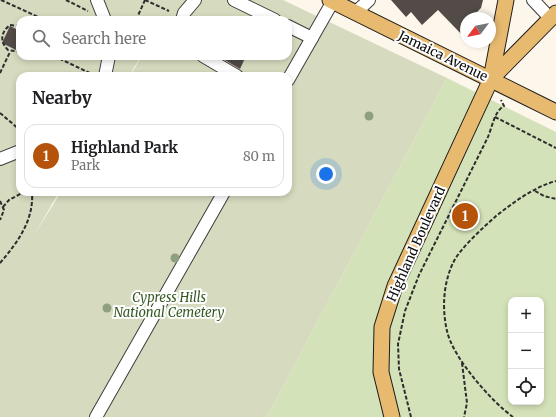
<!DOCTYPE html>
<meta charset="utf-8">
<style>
body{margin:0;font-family:Merriweather,serif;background:#f2f2f2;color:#202124}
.controls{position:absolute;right:12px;bottom:12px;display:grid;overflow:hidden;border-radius:8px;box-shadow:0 2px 6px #0003}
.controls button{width:36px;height:36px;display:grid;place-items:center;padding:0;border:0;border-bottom:1px solid #e0e0e0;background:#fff;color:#202124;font:20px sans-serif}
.compass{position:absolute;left:460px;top:12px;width:36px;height:36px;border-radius:50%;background:#fff;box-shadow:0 2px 6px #0003;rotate:238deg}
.you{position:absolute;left:326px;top:174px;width:14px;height:14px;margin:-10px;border:3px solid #fff;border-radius:50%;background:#1a73e8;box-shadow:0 0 0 6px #1a73e833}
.badge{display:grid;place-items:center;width:26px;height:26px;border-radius:50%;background:#b45309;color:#fff;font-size:13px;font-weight:700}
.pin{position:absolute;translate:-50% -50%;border:2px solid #fff;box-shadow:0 1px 4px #0006}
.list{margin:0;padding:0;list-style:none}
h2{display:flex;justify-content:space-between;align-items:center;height:52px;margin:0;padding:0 16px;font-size:17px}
h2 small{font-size:13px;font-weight:400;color:#757577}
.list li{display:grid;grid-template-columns:26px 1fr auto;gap:12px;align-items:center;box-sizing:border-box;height:64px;margin:0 8px 8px;padding:0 8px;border:1px solid #e0e0e0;border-radius:12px}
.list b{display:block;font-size:15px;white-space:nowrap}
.list p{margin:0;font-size:13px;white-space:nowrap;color:#757577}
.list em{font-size:13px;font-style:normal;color:#757577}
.icon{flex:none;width:22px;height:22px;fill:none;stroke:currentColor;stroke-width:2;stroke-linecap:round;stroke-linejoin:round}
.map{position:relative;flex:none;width:556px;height:417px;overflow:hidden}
.search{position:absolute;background:#fff;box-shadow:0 2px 6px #0003;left:16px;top:16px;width:276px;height:44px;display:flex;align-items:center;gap:10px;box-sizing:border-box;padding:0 14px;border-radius:12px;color:#757577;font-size:15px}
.panel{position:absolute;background:#fff;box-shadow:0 2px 6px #0003;left:16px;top:72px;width:276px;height:124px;border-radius:12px}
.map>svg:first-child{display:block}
.green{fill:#d4e2b9;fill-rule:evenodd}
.cemetery{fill:#d6dbbf;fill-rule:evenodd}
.building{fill:#524b48}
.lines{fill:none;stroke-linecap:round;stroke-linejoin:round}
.minor-casing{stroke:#3e3e3e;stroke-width:14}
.major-casing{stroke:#1c1c1c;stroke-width:17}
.path{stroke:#2d2d2d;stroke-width:2;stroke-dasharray:4 2;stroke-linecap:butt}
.minor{stroke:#fff;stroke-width:12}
.major{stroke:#e7ba70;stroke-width:15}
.tree{fill:#8fa07e}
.labels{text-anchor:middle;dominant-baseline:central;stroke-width:4;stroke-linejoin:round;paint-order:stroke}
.street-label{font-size:13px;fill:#0b0b0b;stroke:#fff}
.park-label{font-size:13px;font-style:italic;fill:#365924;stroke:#fff}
</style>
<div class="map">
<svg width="556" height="417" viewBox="0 0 556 417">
<rect width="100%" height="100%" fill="#fcf6eb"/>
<path class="green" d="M447,78L556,132V417H267ZM511,300H541V402H511Z"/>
<path class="cemetery" d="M0,0H283L447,78L267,417H0ZM164,18V20H288V56H142L130,76H288V192H61L34,235L59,192H20V76H129L141,56H20V20H163Z"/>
<g class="building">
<path d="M391,0H483L481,8L471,18H466V39L438,10L422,25L411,12L406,17Z"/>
<path d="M10,26L20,31V52L2,43Z"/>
<path d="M218,56H246L240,69Z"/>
</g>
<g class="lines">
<g class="minor-casing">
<g id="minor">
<path d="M97,0L105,20"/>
<path d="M234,0L275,20"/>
<path d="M533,0L550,18"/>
<path d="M356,12L369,0"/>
<path d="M182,20L184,13L195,0"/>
<path d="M288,26L312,38"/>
<path d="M203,56L237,76"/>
<path d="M105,76L109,56"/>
<path d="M288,80L333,1"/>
<path d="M0,159L20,151"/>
<path d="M96,417L224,192"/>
</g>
</g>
<g class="major-casing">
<g id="major">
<path d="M330,0L556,112"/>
<path d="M491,79L556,13"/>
<path d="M392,417L381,372L382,327L395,286L491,79L506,0"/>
</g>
</g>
<g class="path">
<path d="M1,0L45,20"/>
<path d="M66,0L88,11"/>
<path d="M145,0L169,11"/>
<path d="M136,20L145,0"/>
<path d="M20,26L10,25C0,33 0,42 8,50L20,52"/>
<path d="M54,56L94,75"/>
<path d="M0,73L10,52"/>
<path d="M0,113L20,130"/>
<path d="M495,117L556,148"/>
<path d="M535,191L544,196L556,199"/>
<path d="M0,201L4,210L0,220"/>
<path d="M3,207L9,200L24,192"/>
<path d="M0,263C18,242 34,220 32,192"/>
<path d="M462,363L467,403L464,417"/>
<path d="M411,417L399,369L398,344L405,311L419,275L487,139C492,129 494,111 504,106L501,100"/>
<path d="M513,417C491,401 453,358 447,331C442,309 443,284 453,263C460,248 484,227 496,216C514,202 534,187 556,181"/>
</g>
<use href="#minor" class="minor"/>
<use href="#major" class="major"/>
</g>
<g class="tree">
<circle cx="369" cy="116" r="4.5"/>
<circle cx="175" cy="258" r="4.5"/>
<circle cx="107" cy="308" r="4.5"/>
</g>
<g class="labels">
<g class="street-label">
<text transform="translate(443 56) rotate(26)">Jamaica Avenue</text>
<text transform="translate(416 244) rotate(-66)">Highland Boulevard</text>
</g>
<g class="park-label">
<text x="169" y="297">Cypress Hills<tspan x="169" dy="15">National Cemetery</tspan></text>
</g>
</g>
</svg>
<div class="controls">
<button>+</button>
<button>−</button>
<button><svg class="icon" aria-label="locate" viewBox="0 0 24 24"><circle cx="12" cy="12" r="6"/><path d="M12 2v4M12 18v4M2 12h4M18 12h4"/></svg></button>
</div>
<svg class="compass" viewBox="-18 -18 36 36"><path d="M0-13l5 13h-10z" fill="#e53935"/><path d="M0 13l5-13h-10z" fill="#757577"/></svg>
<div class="you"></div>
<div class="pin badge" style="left:465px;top:216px">1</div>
<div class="search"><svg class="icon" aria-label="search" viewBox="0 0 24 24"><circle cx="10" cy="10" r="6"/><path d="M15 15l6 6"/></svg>Search here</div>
<section class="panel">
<h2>Nearby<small></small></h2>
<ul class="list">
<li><span class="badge">1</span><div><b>Highland Park</b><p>Park</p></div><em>80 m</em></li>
</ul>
</section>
</div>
